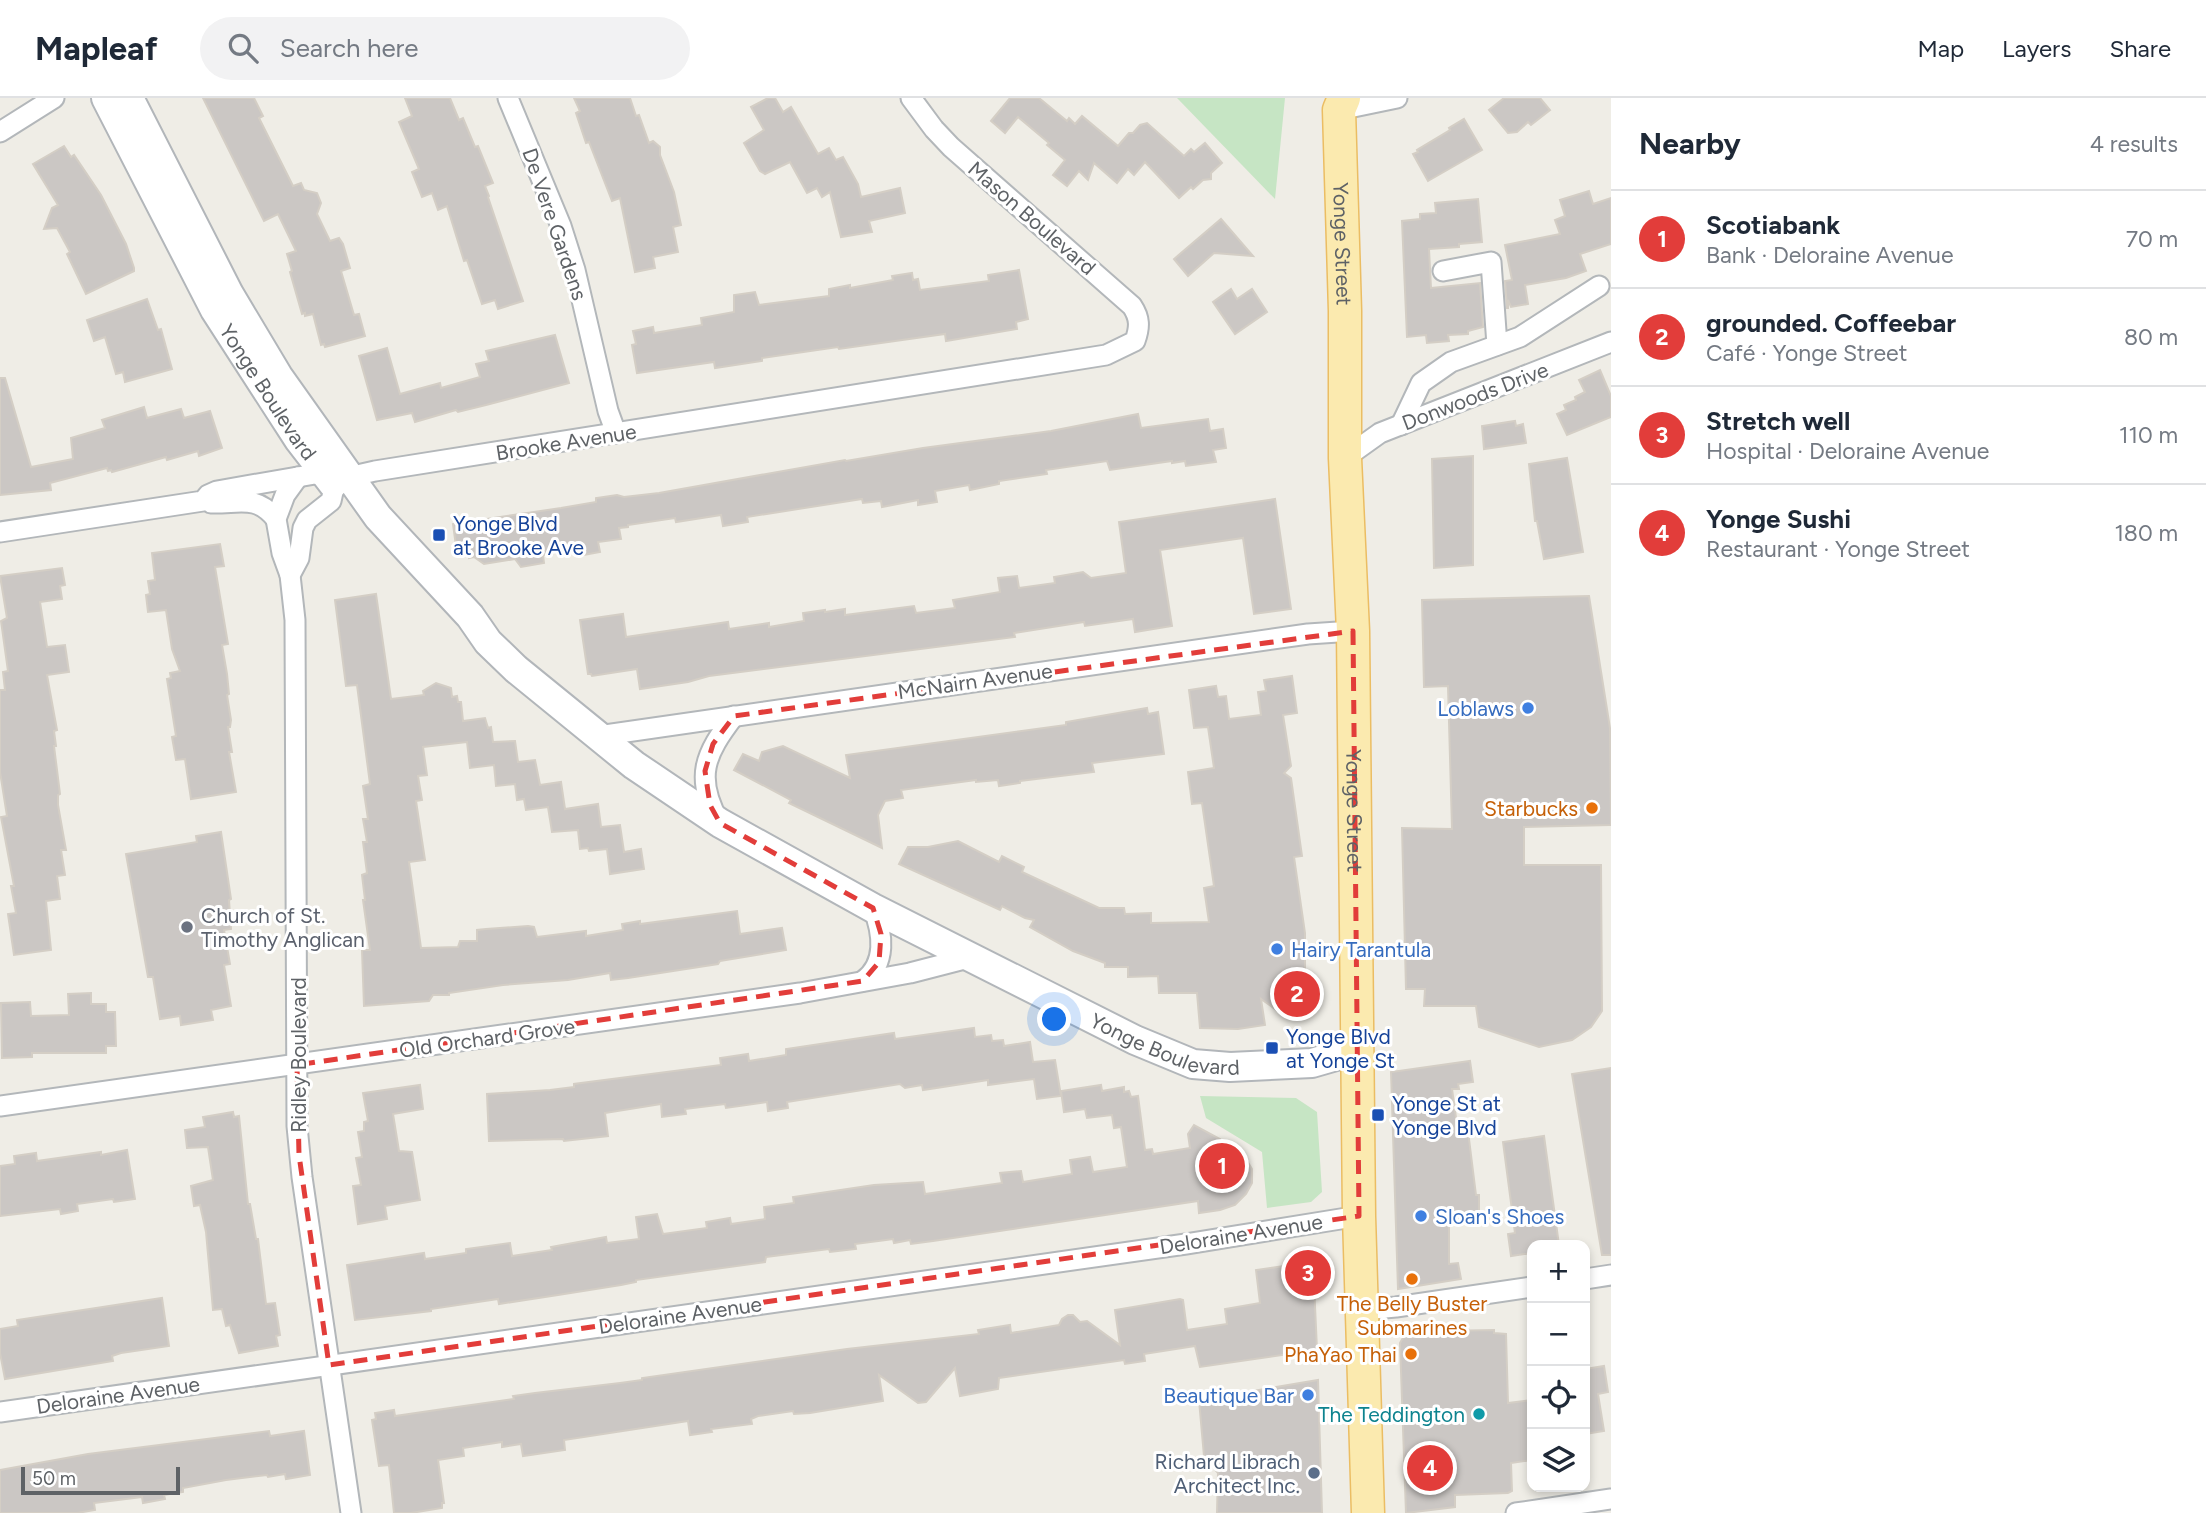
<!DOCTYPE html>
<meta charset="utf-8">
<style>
body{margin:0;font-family:Figtree,sans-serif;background:#f2f2f3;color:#1f2937}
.controls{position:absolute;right:21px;bottom:21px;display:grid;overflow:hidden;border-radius:14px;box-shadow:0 4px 10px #0003}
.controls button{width:63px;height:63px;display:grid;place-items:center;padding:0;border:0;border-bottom:2px solid #e0e1e3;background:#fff;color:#1f2937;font:35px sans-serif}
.scale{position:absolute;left:21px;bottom:18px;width:159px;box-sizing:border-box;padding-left:7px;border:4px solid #5e6266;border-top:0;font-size:19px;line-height:24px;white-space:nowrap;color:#5e6266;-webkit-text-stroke:5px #fff;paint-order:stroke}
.you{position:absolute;left:1055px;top:922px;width:24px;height:24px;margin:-18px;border:5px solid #fff;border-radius:50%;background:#1a73e8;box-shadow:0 0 0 10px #1a73e833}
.badge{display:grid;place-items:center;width:46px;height:46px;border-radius:50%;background:#e23d3a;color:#fff;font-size:23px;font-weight:700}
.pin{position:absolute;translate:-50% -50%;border:4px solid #fff;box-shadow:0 2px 7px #0006}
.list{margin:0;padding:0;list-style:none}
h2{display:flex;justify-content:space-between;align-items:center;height:91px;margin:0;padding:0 28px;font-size:30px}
h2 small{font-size:23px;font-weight:400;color:#747a83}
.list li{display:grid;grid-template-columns:46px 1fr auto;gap:21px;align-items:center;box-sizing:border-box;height:98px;padding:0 28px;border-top:2px solid #e0e1e3}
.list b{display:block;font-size:26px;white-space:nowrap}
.list p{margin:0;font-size:23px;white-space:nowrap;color:#747a83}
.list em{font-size:23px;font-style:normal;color:#747a83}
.icon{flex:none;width:38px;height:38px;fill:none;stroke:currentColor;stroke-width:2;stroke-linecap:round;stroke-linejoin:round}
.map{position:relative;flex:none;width:1611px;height:1415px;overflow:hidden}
header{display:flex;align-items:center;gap:42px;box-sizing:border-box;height:98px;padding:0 35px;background:#fff;border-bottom:2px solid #e0e1e3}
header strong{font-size:33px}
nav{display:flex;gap:38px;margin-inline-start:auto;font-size:24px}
.search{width:490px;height:63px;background:#f2f2f3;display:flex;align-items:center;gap:18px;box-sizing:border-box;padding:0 24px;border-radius:38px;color:#747a83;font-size:26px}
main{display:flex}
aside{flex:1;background:#fff}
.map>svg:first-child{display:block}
.green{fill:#c6e5c4}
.building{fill:#cbc7c4;stroke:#d4cec5;stroke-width:2}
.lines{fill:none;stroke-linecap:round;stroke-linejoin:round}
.street-casing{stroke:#b3b7ba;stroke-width:23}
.secondary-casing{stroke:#b2b6ba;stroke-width:32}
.primary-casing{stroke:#ebbd63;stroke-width:35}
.street{stroke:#fff;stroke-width:19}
.secondary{stroke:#fff;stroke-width:28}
.primary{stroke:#fbeaaf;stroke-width:32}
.marked{fill:none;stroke:#e23d3a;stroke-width:5;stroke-dasharray:14 9;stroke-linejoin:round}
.transit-dot{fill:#1a4fb4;stroke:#fff;stroke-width:2.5}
.shop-dot{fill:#3f7fe0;stroke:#fff;stroke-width:2.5}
.food-dot{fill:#e8710a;stroke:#fff;stroke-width:2.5}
.worship-dot{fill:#6b7280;stroke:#fff;stroke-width:2.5}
.culture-dot{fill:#0f9aa8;stroke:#fff;stroke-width:2.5}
.service-dot{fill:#5c6f8a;stroke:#fff;stroke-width:2.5}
.labels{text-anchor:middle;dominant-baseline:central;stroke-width:6;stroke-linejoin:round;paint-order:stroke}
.street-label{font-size:21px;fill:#5e6266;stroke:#fff}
.transit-label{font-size:21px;fill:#164399;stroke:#fff;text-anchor:start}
.shop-label{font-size:21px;fill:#366cbe;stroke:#fff;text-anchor:end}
.food-label{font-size:21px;fill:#c56008;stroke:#fff;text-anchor:end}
.worship-label{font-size:21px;fill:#5b616d;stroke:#fff;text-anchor:start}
.culture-label{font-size:21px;fill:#0d838f;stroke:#fff;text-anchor:end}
.service-label{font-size:21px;fill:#4e5e75;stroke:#fff;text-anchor:end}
</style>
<header>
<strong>Mapleaf</strong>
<div class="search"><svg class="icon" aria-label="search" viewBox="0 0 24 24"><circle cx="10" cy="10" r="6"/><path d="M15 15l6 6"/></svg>Search here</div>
<nav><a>Map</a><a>Layers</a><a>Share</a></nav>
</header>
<main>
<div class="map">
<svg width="1611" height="1415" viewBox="0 0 1611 1415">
<rect width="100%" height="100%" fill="#efede6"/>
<g class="green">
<path d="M1177,0H1285L1275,101Z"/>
<path d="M1200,998L1296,1000L1317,1014L1322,1094L1311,1104L1267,1110L1262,1054L1206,1020Z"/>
</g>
<g class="building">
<path d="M203,0H254L263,18L259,20L293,88L301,85L304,92L317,95L321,105L317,116L330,143L339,140L343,146L350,170L341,173L354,217L359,216L365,238L325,249L324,246L321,247L313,216L305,218V215L302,216L290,174L292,173L287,156L296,153L278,116L264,123Z"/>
<path d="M405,0H450L459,22L463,20L475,49L478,48L493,85L485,88L489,98L488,99L523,203L498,211L495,202L482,206L467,162L464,163L447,108L438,112L432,95L422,99L412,74L419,71L399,24L412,18Z"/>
<path d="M574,0H630L636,18L639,17L649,45L653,43L660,49V57L674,94L681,127L673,129L678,154L653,159L655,170L635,174L620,100L612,103L589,44L586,45L576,15L580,13Z"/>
<path d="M768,0H775L783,14L791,9L818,56L829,50L836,62L843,59L858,86L861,99L900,90L905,115L869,123L872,134L841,139L830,94L822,99L817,90L807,95L790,64L769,74L765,76L760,73L744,45L764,32L751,9Z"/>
<path d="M1010,0H1039L1067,23L1069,20L1075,26L1082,18L1118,48L1129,35H1133L1140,27L1147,25L1184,58L1191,51L1194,54L1205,45L1222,65L1211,75V81L1203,82L1193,91L1191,89L1179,100L1145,64L1134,77L1128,71L1117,85L1094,65L1088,82L1079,73L1067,88L1053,77L1065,62L1047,47L1049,45L1018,19L1005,35L991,23Z"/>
<path d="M1504,0H1540L1550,12L1531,27L1528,24L1517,34L1508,35L1489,12Z"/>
<path d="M1464,21L1482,52L1428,83L1413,56L1418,54L1417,52L1450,32L1449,30Z"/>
<path d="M64,48L71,59L74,57L101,97L126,146L134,170V173L86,196L67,156L70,154L57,130L44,131L52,110L58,107L33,66Z"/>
<path d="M1589,93L1593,106L1611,100V146L1580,156L1586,173L1566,180L1525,187L1528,206L1511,209L1508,202V210H1507L1505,183L1512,182L1505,147L1560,136L1555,122L1565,118L1560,102Z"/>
<path d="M1478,101L1482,144L1459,146V149L1429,151L1431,190L1480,185L1483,229L1468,233V236L1448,237L1449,243L1427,245L1426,237L1407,239L1402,123L1420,121V116L1436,115L1435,105Z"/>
<path d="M1221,121L1253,158L1214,155L1188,178L1174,161Z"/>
<path d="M1019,172L1028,221L1016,224L1017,231L946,243L945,236L839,251L838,249L762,260V263L715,270L714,264L637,275L632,247L636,246L633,233L653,229L654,235L702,227L701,220L734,214V197L755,194L759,207L829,198V191L850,187V190L893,182L892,178L912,175L913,182L918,181L920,192L989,183L988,177Z"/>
<path d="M1231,191L1237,201L1252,191L1267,214L1235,236L1213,204Z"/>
<path d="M147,201L158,232L161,231L172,271L125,284L123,274L116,276L105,239L94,243L87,222Z"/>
<path d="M555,237L569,285L486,307L458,314L456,312L415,324L412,315L377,322L359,258L387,250L400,296L440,285L441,290L480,279L476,266L489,263L486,253Z"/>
<path d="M1600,272L1611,298V319L1567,337L1557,316L1566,312L1564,307L1576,302L1575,299L1585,294L1579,282Z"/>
<path d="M0,280H5L31,369L73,361L71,340L105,330L102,322L144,309L147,320L181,311L184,320L210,313L222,350L199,358L198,353L167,362L166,359L112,374L111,372L108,373L107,370L50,385L51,392L0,397Z"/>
<path d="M1138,316L1141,330L1208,321L1210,333L1223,331L1226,350L1213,352L1216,364L1186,368L1185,363L1172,365V363L1110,372L1107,363L1046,372L1047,376L999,383V386L970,392L969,387L935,393L937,404L918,407V402L882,409L881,403L863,405L862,401L747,419L748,424L723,428L721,417L676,424L675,420L628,427V429L619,430L621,441L598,444L600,454L578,458V451L543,457L544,465L521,469L515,461L484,466L474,459L469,460L467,446L456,448L453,426L561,410L596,404V400L617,397L624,399L659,395L845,362L846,363L923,350L1051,333Z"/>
<path d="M1515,323L1516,328L1523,326L1526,345L1484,351L1482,328Z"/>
<path d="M1473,358V467L1434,470L1432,361Z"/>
<path d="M1567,360L1583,454L1544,461L1537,423H1535L1529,366Z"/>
<path d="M1275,401L1291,511L1254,516L1243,440L1160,452L1172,528L1135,534L1133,521L1085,528L1084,524L1014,535L1015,539L709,578L688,584L640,591L637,571L592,578L591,576H588L580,522L623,516L626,539L728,524L729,531L769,525V529L804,523L803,515L825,512V514L845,511V517L914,508L916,515L955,510L953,502L1000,494L998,480L1017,478L1019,490L1055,485L1054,479L1083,474L1091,480L1126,475L1119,424Z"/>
<path d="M220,446L224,468L215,469L228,546L222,547L227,576L229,596L227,597L231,622L230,629H228L232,654H229L236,694L191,701L185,661L176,662L172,639L176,638L167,581L171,580L170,575L180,573L172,551L166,512L148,514L146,497L150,496L148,483L155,482L152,455Z"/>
<path d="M62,470L65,487L60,488L62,501L40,504L47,549L65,547L69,574L47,577L57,632L54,633L56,648H54L60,696L58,697V707L66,752H61L65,777L57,778L60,801L46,803L51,852L14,857L8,816L16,815L11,788H14L1,719L7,718L0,674V592H5L3,574L8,573L1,523L7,520L0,478Z"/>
<path d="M376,496L391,601L424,597L423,593L436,585L451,590L452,599L457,598L458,604H461L463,623L485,620L488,630L491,629L493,644L515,643L518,664L535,662L540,687L561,684L565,711L598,706L601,729L620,727L624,754L641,751L644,771L610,776L607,751L589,753L588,750L580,751L578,732L552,734L548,709L526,712L524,701L517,702L515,686L496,688L494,667L470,670L467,644L423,649L427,677L418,678L422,702L416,703L425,762L409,764L421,850L458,849L460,843H477V832L486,831L528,828L534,829L537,839L586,833V838L623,832L622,826L640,823V826L737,813L740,836L782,830L786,852L720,863L718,866L628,880L611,882L610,875L568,882L503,887L449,895V897H433L429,903L364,908L362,852H370L363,802H365L362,777L367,775L363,744H367L363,721H368L363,688L370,686L357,587L346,588L335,502Z"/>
<path d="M1589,498L1610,630L1611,727L1524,729V767H1601L1602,913L1591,929L1572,942L1539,949L1479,929L1476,908H1424L1425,891H1406L1402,730L1452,731L1448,588L1424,589L1422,502Z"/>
<path d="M1292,578L1297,615L1283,617L1291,668L1284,675L1291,680L1302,758L1294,759L1305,835V919L1289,921L1261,901L1265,927L1238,931L1200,930L1197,895H1159L1158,878L1128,879V869H1105V865L1073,853L1030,829L1034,822L1025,820L1002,808L1000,812L899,766L908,749H928L958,743L999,764L1002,758L1024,769L1022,774L1099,810H1124L1125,816L1151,815V825L1209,824L1204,790L1214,788L1202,705L1192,706L1188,674L1214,670L1208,629L1194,630L1189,592L1216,588L1218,599L1226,598L1229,621L1261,617L1258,594L1266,593L1264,582Z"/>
<path d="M1147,610L1148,616L1158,614L1164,656L1092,665L1094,674L1020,683V685L999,688L998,682L976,684V682L901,692L903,700L885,703L878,717L882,750L789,705L791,702L734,672L743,656L759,663L762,654L783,648L850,680L846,657L1066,627V624Z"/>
<path d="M221,734L231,801L229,802L231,831L224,832L230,866L224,867L231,908L211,912L213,922L181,927L180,918L160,921L153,879H148L126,756L197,744L196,738Z"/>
<path d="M91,895V906H106V914H115L116,948H106V955H32V959L2,960L1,905L30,904L31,918L69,917L68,896Z"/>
<path d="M974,930L975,939L991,937L992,943L1003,942L1004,948L1030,944L1033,964L1055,962L1061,998L1037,1001L1034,981L988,987V982L923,992L922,987L905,990L900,986L787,1004L788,1010L768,1013L767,1004L726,1010L725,1006L685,1011L686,1016L662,1019L661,1006L605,1015L608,1038L564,1043L563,1041L489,1043L487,996L550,992L574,989V986L721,967L720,960L748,956L749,963L786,957V951L894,935L895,941Z"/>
<path d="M1470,963L1473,984L1458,986L1459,991H1452L1457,1027L1467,1025L1476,1097H1479V1114L1449,1117V1166L1458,1165L1461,1181L1398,1191L1391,974Z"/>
<path d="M1611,970V1157H1602L1572,976Z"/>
<path d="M420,987L423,1011L393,1016L399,1053L412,1054L420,1102L385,1108L387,1121L358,1126L353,1088L361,1087L356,1060L362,1059L358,1034L364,1033V1024L368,1023L363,995Z"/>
<path d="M1101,987L1102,993L1124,989V994L1129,993L1131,999L1138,998L1145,1052L1152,1051L1153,1056L1190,1050L1188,1036L1194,1027L1220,1041V1045L1234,1048L1241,1053L1252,1071V1085L1246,1096L1235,1107L1220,1112L1199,1115L1198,1103L933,1143L911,1146L910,1142L894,1145L893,1141L886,1142L855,1146L856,1151L830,1154L829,1151L766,1159L765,1164L636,1182V1184L621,1187L558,1197L499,1206L498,1201L431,1211V1213L355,1222L347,1167L424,1155L425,1161L466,1155V1151L510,1145L512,1158L552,1152L551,1149L606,1139L607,1145L639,1141L636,1119L657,1116L663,1136L707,1130L706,1124L730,1120L731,1126L765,1121L764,1109L794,1105L793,1099L874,1087L923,1084L925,1096L1002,1085L1000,1075L1021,1073L1023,1084L1072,1076L1070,1062L1090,1059L1093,1074L1127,1069L1121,1029L1114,1030L1112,1017L1087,1020L1085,1011L1064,1014L1061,993Z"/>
<path d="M233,1014L234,1019L239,1018L248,1106H250L256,1141H258L266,1206L275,1205L280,1237L276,1238L278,1248L239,1255L230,1227L226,1228L222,1211L213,1212L206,1134L200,1107L194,1108L191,1088L213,1082L208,1049L187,1050L185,1032L205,1029L203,1019Z"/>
<path d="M1544,1038L1559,1147H1532V1155L1511,1158L1508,1136L1515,1135L1503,1044Z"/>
<path d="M127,1052L135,1101L114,1104L113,1101L77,1106L78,1113L61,1116L60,1111L0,1118V1068L15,1066L14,1058L36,1055L37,1063L101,1054V1057Z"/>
<path d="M1313,1164L1317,1252L1200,1269L1195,1248L1144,1256L1145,1263L1125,1266L1124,1262L999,1280L998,1291L960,1298L955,1270L926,1304L918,1305L879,1277L883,1303L810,1315L794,1316L793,1313L758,1318L751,1321L752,1326L711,1331L712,1334L690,1337L688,1323L564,1342L565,1352L523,1358L521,1346L502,1349V1344L463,1350L464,1358L438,1362L444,1405H442V1410L411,1415H394L389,1367L379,1368L372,1322L376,1321L375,1315L394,1312L395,1318L457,1309L514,1301L513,1298L535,1295L620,1285L642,1282V1280L847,1251L979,1236L978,1232L1010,1227L1011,1235L1059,1227L1062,1221L1068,1217H1073L1080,1224L1087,1223L1120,1247L1115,1212L1180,1201L1183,1202L1187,1232L1227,1226L1225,1211L1260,1205L1256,1172Z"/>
<path d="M162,1200L169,1248L121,1255L112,1258L113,1263L5,1281L0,1255V1231L18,1228L17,1222Z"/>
<path d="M1494,1232V1235L1506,1236L1508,1305L1532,1302V1362L1511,1365L1512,1393L1508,1395L1455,1397V1409L1406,1415L1400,1245L1404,1238L1441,1233Z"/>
<path d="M1604,1268L1608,1294L1598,1296L1604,1333L1585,1336V1271Z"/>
<path d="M1318,1282L1322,1415H1217L1218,1375L1204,1358L1199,1302Z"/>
<path d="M269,1333L270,1338L304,1333L310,1377L286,1381L285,1376L268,1379L267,1377L226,1382L183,1390V1394L164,1397L165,1401L143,1405L142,1399L94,1405L95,1412L77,1415H0V1372L88,1356Z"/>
</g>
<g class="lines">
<g class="street-casing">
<g id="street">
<path d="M508,0L561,128L575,172L608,313L616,335"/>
<path d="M1339,12L1397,0"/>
<path d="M0,34L54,0"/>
<path d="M1443,173L1491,164L1497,247"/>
<path d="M1401,327L1421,285L1451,264L1520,239L1599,188"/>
<path d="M1345,360L1380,335L1611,244"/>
<path d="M298,379L285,397L276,421L282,455L290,477L295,522L297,1028L302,1079L351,1415"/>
<path d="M211,405C239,406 256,396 276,421"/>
<path d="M0,434L203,403L208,397L217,393L315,376L321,377L331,383L375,373L1106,257L1135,243C1140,229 1140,220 1132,208L951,49L934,31L911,0"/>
<path d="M290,477L299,460L303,430L307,422L331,403L333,394L331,383"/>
<path d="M598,638L1308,536L1353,533"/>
<path d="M719,724C694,679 705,656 734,618"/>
<path d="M863,883C887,866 883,835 873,810"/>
<path d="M0,1008L800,895L910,875L972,859"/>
<path d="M1585,1181L1611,1177"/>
<path d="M1362,1212L1396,1209L1532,1189"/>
<path d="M0,1314L1186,1146L1359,1118"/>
<path d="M1516,1415L1611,1401"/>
</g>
</g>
<g class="secondary-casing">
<g id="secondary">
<path id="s1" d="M106,0L215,212L299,342L333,386"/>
<path id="s2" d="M129,0L229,196L278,278L378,419L470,518L488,544L516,571L634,667L720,725L873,810L1135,942L1193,966L1230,969L1312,965L1357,952"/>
</g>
</g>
<g class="primary-casing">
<g id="primary">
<path id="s3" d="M1344,0L1339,12L1345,213V360L1353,533L1359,1118L1368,1415"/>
</g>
</g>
<use href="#street" class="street"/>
<use href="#secondary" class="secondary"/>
<use href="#primary" class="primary"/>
</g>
<path class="marked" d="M1353,533L1359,1118L329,1267L299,1057L297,967L863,883L879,864L881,836L873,810L720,725L710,707L705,673L713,646L734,618Z"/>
<g class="transit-dot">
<rect x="432" y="430" width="14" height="14" rx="3.5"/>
<rect x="1265" y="943" width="14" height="14" rx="3.5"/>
<rect x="1371" y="1010" width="14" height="14" rx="3.5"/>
</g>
<g class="shop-dot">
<circle cx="1528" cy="610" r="7"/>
<circle cx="1277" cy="851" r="7"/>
<circle cx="1421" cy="1118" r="7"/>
<circle cx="1308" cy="1297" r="7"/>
</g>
<g class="food-dot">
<circle cx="1592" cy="710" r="7"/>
<circle cx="1412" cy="1181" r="7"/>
<circle cx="1411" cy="1256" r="7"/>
</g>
<circle class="worship-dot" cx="187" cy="829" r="7"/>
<circle class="culture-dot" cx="1479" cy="1316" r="7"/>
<circle class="service-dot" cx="1314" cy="1375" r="7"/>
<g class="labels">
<g class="street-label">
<text transform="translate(1032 120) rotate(41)">Mason Boulevard</text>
<text transform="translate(555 126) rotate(71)">De Vere Gardens</text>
<text stroke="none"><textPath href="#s3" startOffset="147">Yonge Street</textPath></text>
<text stroke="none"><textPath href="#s1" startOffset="336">Yonge Boulevard</textPath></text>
<text transform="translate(1475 298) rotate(-21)">Donwoods Drive</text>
<text transform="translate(566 344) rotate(-9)">Brooke Avenue</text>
<text transform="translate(975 583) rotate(-8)">McNairn Avenue</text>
<text stroke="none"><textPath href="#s3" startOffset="714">Yonge Street</textPath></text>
<text transform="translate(487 940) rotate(-8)">Old Orchard Grove</text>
<text stroke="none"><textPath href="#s2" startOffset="1449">Yonge Boulevard</textPath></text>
<text transform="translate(298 957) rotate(-90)">Ridley Boulevard</text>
<text transform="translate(1241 1136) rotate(-9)">Deloraine Avenue</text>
<text transform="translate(680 1217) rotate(-8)">Deloraine Avenue</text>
<text transform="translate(118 1297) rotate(-8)">Deloraine Avenue</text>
</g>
<g class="transit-label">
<text x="453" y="425">Yonge Blvd<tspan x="453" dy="24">at Brooke Ave</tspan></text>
<text x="1286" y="938">Yonge Blvd<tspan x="1286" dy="24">at Yonge St</tspan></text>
<text x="1392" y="1005">Yonge St at<tspan x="1392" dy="24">Yonge Blvd</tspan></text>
</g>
<g class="shop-label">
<text x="1514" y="610">Loblaws</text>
<text x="1291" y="851" text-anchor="start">Hairy Tarantula</text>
<text x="1435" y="1118" text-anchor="start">Sloan's Shoes</text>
<text x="1294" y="1297">Beautique Bar</text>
</g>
<g class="food-label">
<text x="1578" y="710">Starbucks</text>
<text x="1412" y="1205" text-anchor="middle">The Belly Buster<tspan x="1412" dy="24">Submarines</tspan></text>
<text x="1397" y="1256">PhaYao Thai</text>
</g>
<g class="worship-label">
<text x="201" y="817">Church of St.<tspan x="201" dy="24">Timothy Anglican</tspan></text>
</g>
<g class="culture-label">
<text x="1465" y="1316">The Teddington</text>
</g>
<g class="service-label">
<text x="1300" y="1363">Richard Librach<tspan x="1300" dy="24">Architect Inc.</tspan></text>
</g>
</g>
</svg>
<div class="controls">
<button>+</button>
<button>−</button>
<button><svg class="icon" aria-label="locate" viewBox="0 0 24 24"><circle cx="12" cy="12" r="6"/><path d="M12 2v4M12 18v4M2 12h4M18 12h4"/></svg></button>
<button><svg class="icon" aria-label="layers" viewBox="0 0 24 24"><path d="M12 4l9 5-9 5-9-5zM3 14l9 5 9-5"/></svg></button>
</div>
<div class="scale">50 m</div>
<div class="you"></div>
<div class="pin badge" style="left:1222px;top:1068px">1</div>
<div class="pin badge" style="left:1297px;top:896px">2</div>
<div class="pin badge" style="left:1308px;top:1175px">3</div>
<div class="pin badge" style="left:1430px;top:1370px">4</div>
</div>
<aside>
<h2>Nearby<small>4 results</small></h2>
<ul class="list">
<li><span class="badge">1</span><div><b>Scotiabank</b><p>Bank · Deloraine Avenue</p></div><em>70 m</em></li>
<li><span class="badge">2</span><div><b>grounded. Coffeebar</b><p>Café · Yonge Street</p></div><em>80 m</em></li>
<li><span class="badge">3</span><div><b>Stretch well</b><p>Hospital · Deloraine Avenue</p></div><em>110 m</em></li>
<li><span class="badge">4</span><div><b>Yonge Sushi</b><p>Restaurant · Yonge Street</p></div><em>180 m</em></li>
</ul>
</aside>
</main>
